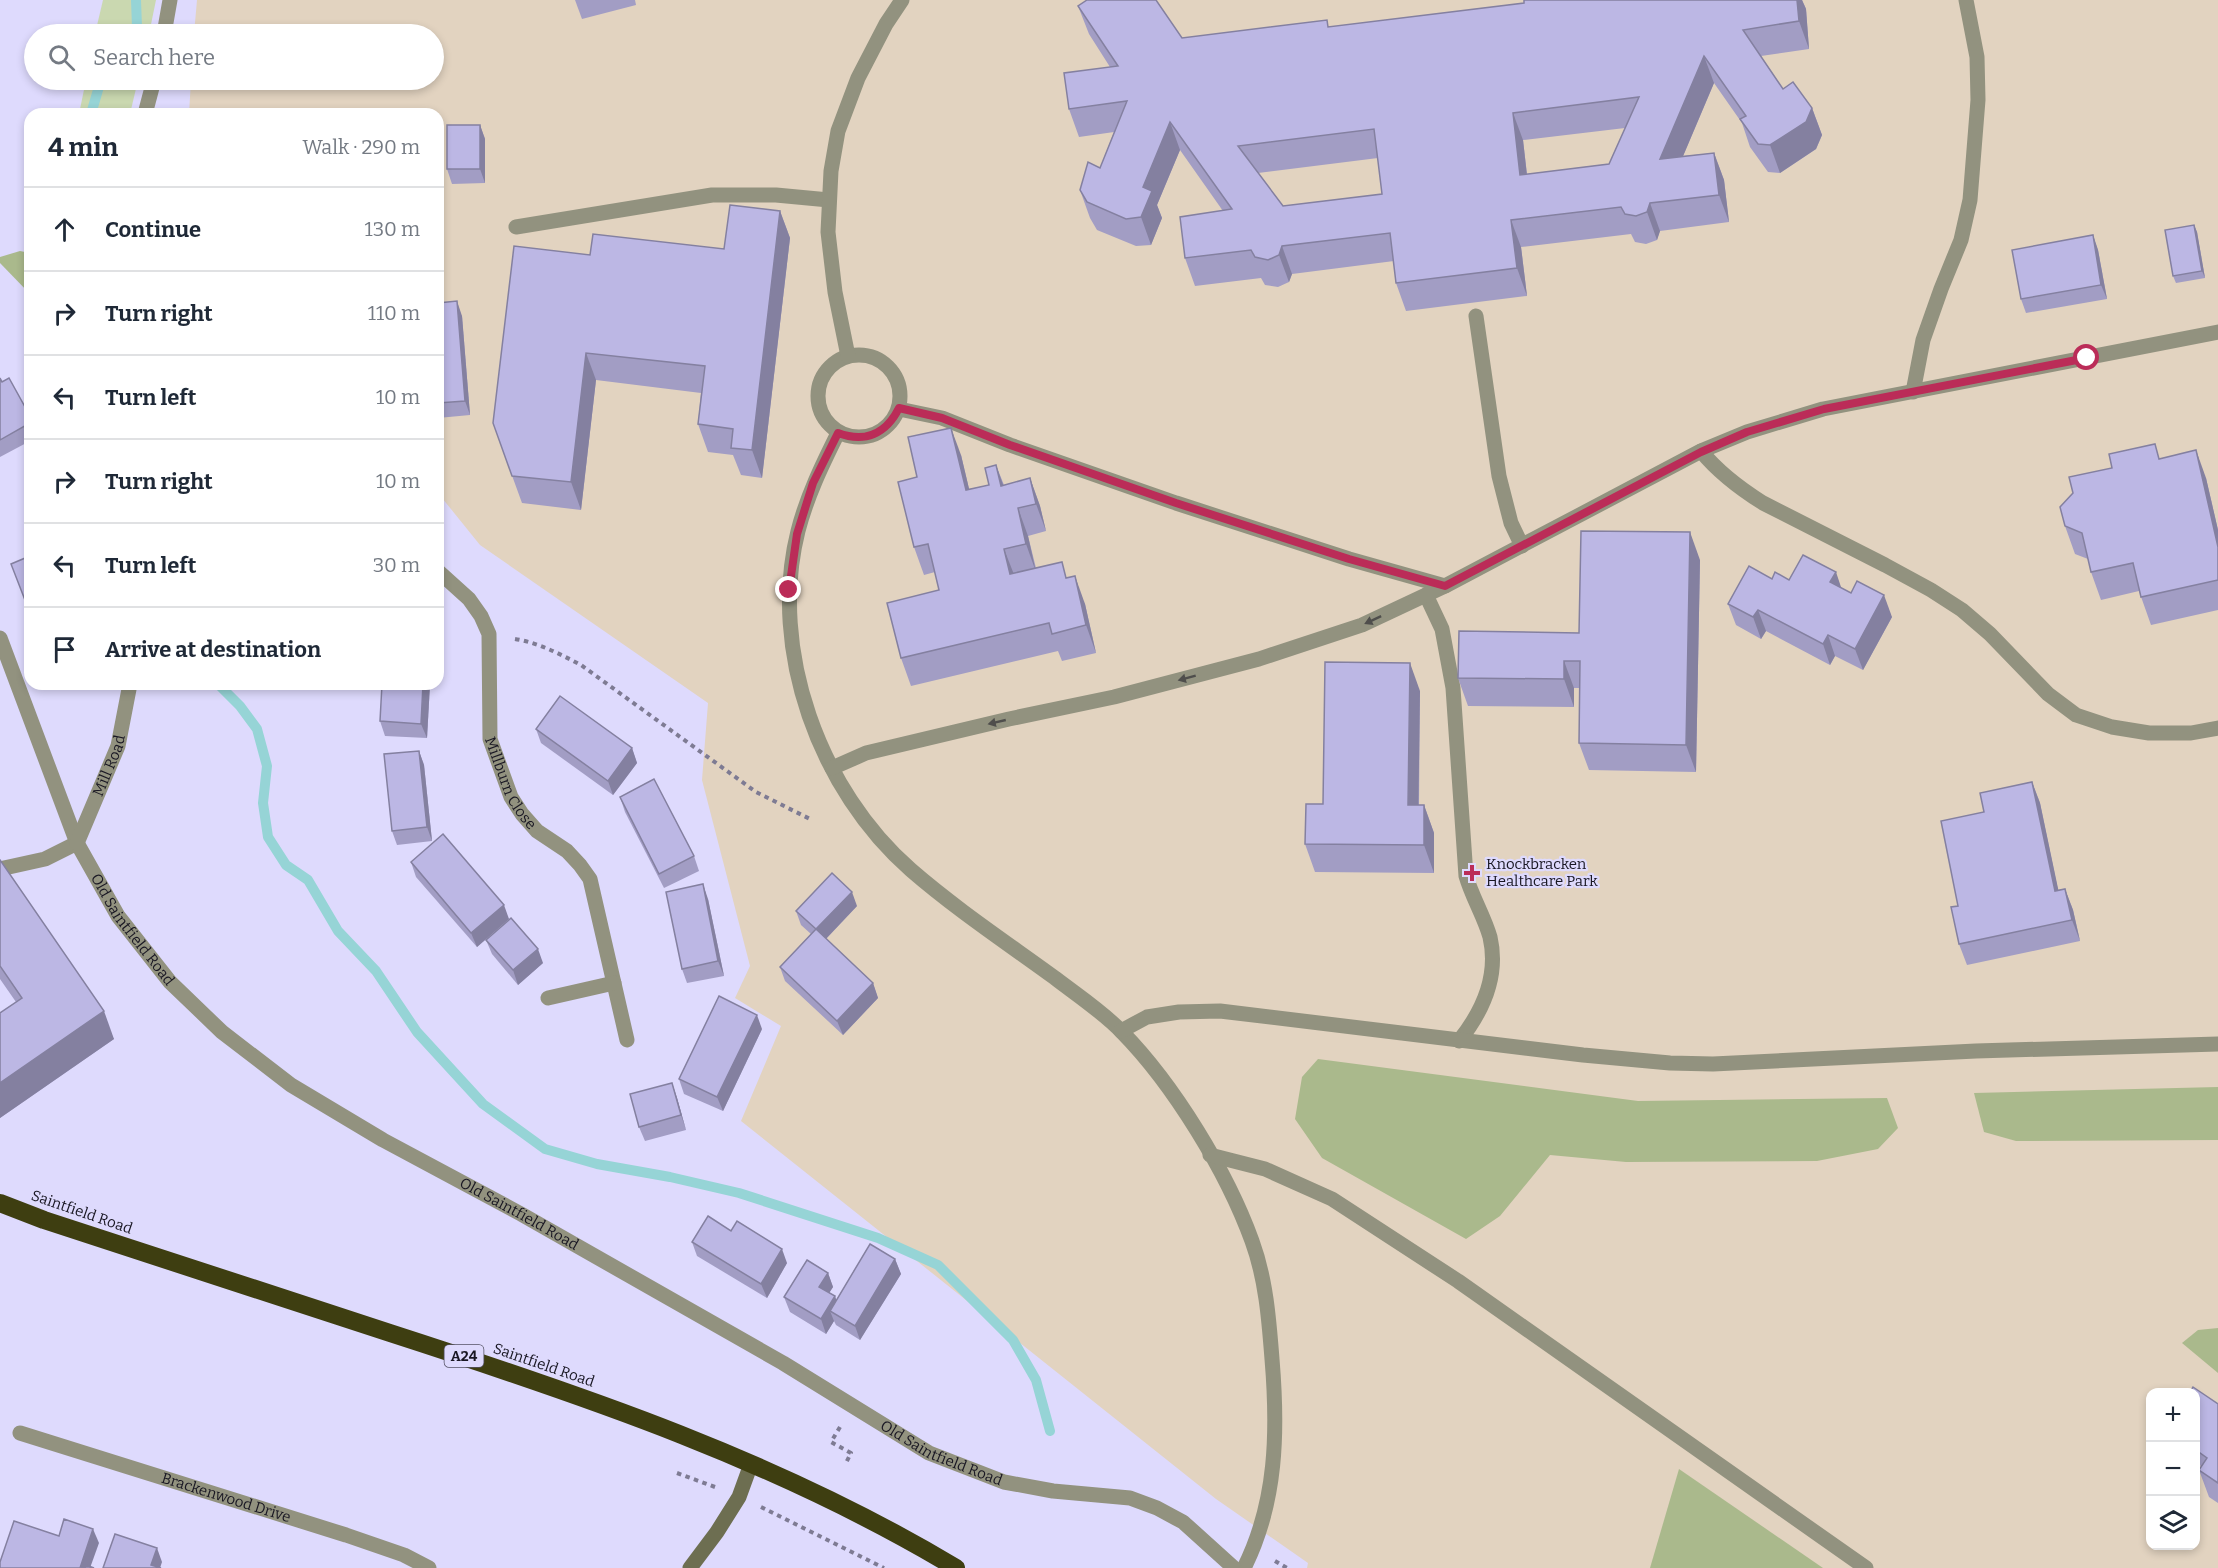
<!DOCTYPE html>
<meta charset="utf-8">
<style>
body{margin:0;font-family:Bitter,serif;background:#f2f2f3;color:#1f2937}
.controls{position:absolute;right:18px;bottom:18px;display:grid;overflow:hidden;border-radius:12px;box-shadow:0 3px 9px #0003}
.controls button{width:54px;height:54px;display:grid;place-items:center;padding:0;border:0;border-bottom:2px solid #e0e1e3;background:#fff;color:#1f2937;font:30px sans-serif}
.stop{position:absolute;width:18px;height:18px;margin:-14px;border:4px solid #bb2c58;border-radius:50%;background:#fff}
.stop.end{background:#bb2c58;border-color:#fff;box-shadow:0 2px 6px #0008}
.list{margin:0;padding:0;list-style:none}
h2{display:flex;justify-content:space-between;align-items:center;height:78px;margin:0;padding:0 24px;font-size:26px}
h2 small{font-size:20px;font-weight:400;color:#747a83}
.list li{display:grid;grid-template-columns:39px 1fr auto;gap:18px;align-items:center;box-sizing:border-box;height:84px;padding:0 24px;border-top:2px solid #e0e1e3}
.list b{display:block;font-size:22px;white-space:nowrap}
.list em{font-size:20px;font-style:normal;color:#747a83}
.icon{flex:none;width:33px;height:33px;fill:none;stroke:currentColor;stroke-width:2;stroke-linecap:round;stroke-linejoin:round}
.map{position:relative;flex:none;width:2218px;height:1568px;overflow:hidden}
.search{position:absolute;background:#fff;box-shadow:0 3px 9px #0003;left:24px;top:24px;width:420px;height:66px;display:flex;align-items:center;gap:15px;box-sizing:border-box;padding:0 21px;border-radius:33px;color:#747a83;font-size:22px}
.panel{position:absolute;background:#fff;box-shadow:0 3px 9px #0003;left:24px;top:108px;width:420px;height:582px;border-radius:18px}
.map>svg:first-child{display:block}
.medical{fill:#e2d3c0;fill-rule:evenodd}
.green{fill:#cad8b0}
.forest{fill:#aab98c}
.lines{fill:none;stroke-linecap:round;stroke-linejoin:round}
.stream{stroke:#96d4d6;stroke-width:10}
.path{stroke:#7e7b93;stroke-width:4;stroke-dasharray:4.5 4.5;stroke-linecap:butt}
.lane{stroke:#92927f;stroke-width:15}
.street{stroke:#92927f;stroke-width:15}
.secondary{stroke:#6d6e51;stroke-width:15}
.highway{stroke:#3e3e11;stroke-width:18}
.wall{fill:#a29dc4;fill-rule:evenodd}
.shaded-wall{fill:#8480a0}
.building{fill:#bcb7e4;stroke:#8480a0;stroke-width:1.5;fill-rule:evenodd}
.oneway{fill:#4f4e4c}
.route{stroke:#bb2c58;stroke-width:8}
.poi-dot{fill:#bb2c58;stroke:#dedafd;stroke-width:2}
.labels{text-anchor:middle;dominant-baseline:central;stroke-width:4.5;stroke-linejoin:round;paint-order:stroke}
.shield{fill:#dedafd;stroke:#545264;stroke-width:1.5}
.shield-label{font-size:14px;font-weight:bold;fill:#191723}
.street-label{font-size:15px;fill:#191723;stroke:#dedafd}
.poi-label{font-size:15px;fill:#191723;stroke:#dedafd;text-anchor:start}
</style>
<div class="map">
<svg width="2218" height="1568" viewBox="0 0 2218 1568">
<rect width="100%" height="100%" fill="#dedafd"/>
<path class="medical" d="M197,0H2218V1568H1307L1308,1563L1216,1499L741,1121L781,1026L735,998L750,966L702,780L708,703L480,545L438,493V114H189L191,80H434V34H194ZM2150,1392H2196V1546H2150Z"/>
<g class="green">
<path d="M103,0H156L149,34H95Z"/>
<path d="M86,80H138L130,114H79Z"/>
</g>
<g class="forest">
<path d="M20,251L30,253V294L0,263V257Z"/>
<path d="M1318,1059L1638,1101L1887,1098L1898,1128L1878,1149L1817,1161L1626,1162L1550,1155L1500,1216L1466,1239L1322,1158L1295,1119L1302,1077Z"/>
<path d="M2218,1087V1140L2016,1141L1984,1132L1974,1093Z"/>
<path d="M2218,1328V1373L2182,1343L2198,1330Z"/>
<path d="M1679,1469L1823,1568H1650Z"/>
</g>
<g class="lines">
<g class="stream">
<path d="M135,34L137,27L136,0"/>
<path d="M91,114L100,83L104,80"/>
<path d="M218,684L240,706L257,729L267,766L263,803L268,837L286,865L308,880L338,931L376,971L417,1032L483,1104L545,1149L597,1164L670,1177L739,1193L878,1238L938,1265L1013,1340L1036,1380L1050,1431"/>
</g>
<g class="path">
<path d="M515,639C539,643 560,654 581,665L756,792L812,820"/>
<path d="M840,1427L831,1442L851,1453L845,1465"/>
<path d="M677,1473L715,1487"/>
<path d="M761,1507L884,1568"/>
<path d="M1275,1561L1287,1568"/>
</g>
<g class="lane">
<path d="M516,227L712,195H776L829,200"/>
<path d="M1476,316L1499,476L1511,523L1522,546"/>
<circle cx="859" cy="396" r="41"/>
<path d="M848,356L835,292L828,232L831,171L838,131L858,78L886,24L902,0"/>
<path d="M1913,392L1923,340L1941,289L1961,240L1970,200L1978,100L1977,57L1966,0"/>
<path d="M899,409L942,418L1010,445L1176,503L1349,559L1445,586"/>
<path d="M838,433C822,465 807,496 798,531C768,650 820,791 911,870C956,909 1007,943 1055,978C1077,995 1103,1012 1122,1032C1174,1085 1227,1172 1252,1241C1266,1279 1269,1320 1272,1359C1278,1431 1277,1502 1244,1568"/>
<path d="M1701,451C1719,473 1739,488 1763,503L1885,565L1931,590L1962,610L1990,634L2048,694L2076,715L2112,727L2149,733H2191L2218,728"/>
<path d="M1426,595L1442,629L1453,688L1466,876C1472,897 1484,916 1490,937C1499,976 1483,1011 1459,1041"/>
<path d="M832,768L866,753L1009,719L1114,697L1259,659L1362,625L1445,586L1701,451L1747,432L1823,409L2218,332"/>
<path d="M0,869L45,859L77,843"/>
<path d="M1121,1031L1147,1017L1179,1012L1220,1011L1583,1055L1670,1063L1713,1064L1976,1051L2218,1044"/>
<path d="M1210,1155L1265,1169L1332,1199L1458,1281L1866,1568"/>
</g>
<g class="street">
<path d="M164,34L170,0"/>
<path d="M145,114L154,80"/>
<path id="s1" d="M438,571L469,599L481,616L489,634L490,739L511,797L522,814L537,831L567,851L580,865L590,879L627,1040"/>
<path id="s2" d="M0,638L77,843L118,916L170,982L222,1032L291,1085L383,1140L521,1214L783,1363L929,1453L1004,1482L1053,1491L1130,1498L1157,1508L1183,1522L1234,1568"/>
<path id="s3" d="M77,843L118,746L130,684"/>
<path d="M548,998L614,983"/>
<path id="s4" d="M20,1433L346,1535L404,1555L429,1568"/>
</g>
<path class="secondary" d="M690,1568L717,1532L739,1497L751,1464"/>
<path class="highway" d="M0,1203L44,1220C159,1257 274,1295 390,1333C585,1396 780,1462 956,1568"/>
</g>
<g class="wall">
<path d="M575,0H635L636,5L582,19Z"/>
<path d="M1524,0H1802L1806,9L1809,49L1761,56L1783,89L1812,108L1822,135L1816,149L1780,173L1768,172L1750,147L1742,123L1714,83L1683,156L1714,153L1724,180L1729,222L1660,231L1657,240L1646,244L1635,242L1631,234L1521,247L1527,296L1406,311L1396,283L1394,261L1292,274L1289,282L1278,287L1265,285L1261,278L1195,286L1185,258L1223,211L1180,150L1157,205L1162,218L1151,245L1136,246L1097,230L1090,218L1080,190L1100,168L1114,132L1079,137L1069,109L1110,67L1089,34L1078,6L1182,38L1330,27L1524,3ZM1625,128L1609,164L1527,174L1523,140ZM1378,158L1382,194L1283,206L1258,173Z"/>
<path d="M480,125L485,139V183L452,184L447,169Z"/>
<path d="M780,211L790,238L762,478L741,475L733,455L708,452L698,424L701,393L596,380L581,510L522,503L493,423L590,255L724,249Z"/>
<path d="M2194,225L2197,232L2205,278L2176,283L2173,276Z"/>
<path d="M2093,235L2098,250L2107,299L2026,313L2021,299Z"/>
<path d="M438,303L462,316L470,415L438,418Z"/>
<path d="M0,378L30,416V441L0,457Z"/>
<path d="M961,455L969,489L989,485L996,465L1004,485L1030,478L1040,506L1046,531L1028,536L1036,568L1068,578L1085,604L1096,653L1062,661L1058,651L911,686L901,658L939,590L935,572L924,575L914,547L917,477Z"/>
<path d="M2160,459L2206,478L2218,530V610L2151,625L2139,591L2101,600L2091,572L2088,559L2075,554L2065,526Z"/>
<path d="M1700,560L1696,772L1589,770L1579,743L1580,688H1574V707L1468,706L1458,678L1579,633Z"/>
<path d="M1772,579L1789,580L1842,588L1892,617L1863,670L1835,656L1830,665L1766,631L1761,639L1736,625L1728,604Z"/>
<path d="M430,684L427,738L385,736L380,721Z"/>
<path d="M1420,691L1419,805H1424L1434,833V873L1315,872L1305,844L1323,804Z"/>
<path d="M536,729L632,748L637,763L613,795L541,743Z"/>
<path d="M419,751L424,765L432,841L397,845L392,831Z"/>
<path d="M2032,782L2040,803L2058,890L2065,889L2073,910L2080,941L1967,965L1959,944L1958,906L1984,812Z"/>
<path d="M620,797L694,856L699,871L664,888L625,812Z"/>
<path d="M0,860L114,1039L0,1118V1013L16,1002L0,979Z"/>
<path d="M411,862L509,919L477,947L416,877Z"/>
<path d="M708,899L724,976L687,983L682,969Z"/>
<path d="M857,906L826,939L873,983L878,998L843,1035L785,981L780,967L811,934L801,925L796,911Z"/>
<path d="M486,940L543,963L518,985L492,954Z"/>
<path d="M762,1029L723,1111L684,1094L679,1079Z"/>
<path d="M672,1083L677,1098L686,1130L645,1141L639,1127Z"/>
<path d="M692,1242L787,1263L767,1298L697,1256Z"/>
<path d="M895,1259L901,1274L860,1340L836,1325L834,1321L826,1334L790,1312L784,1297L828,1273L833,1287L829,1293L835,1296L836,1301Z"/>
<path d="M2196,1392L2218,1404V1503L2209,1497L2199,1470L2201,1467L2200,1465L2196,1462Z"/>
</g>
<g class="shaded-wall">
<path d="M1797,0H1802L1806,9L1809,49L1799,21Z"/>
<path d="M1704,56L1714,83L1670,187L1660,159Z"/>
<path d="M1812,108L1822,135L1816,149L1780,173L1770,145Z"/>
<path d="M1513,113L1523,140L1530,203L1520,175Z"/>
<path d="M1170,122L1180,150L1157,205L1162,218L1151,245L1141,217L1143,187Z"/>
<path d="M480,125L485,139V183L480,169Z"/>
<path d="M1714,153L1724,180L1729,222L1719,195Z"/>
<path d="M1650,203L1660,231L1657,240L1647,212Z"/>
<path d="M780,211L790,238L762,478L752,450Z"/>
<path d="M1511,220L1521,247L1527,296L1517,268Z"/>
<path d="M2194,225L2197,232L2205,278L2202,271Z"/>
<path d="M2093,235L2098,250L2107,299L2101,285Z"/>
<path d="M1282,246L1292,274L1289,282L1279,255Z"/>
<path d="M457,301L462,316L470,415L465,401Z"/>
<path d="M586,353L596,380L581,510L571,482Z"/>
<path d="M951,428L961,455L976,518L966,490Z"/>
<path d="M2196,450L2206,478L2218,530V547Z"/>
<path d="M996,465L1006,493L1001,486Z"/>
<path d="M1030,478L1040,506L1046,531L1036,504Z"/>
<path d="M1018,508L1028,536L1036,572L1026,544Z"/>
<path d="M1690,532L1700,560L1696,772L1686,745Z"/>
<path d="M1004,549L1015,577L1010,574Z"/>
<path d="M1836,572L1843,593L1830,582Z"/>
<path d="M1075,576L1085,604L1096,653L1086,625Z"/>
<path d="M1884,595L1892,617L1863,670L1855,649Z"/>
<path d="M1758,610L1766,631L1761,639L1753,617Z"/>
<path d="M1828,635L1835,656L1830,665L1823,644Z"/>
<path d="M1564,661L1574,688V707L1564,679Z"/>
<path d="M1410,663L1420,691L1418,833L1408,805Z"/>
<path d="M423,684H430L427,738L421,724Z"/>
<path d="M632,748L637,763L613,795L608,781Z"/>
<path d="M419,751L424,765L432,841L427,827Z"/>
<path d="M2032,782L2040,803L2063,912L2055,891Z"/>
<path d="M1424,805L1434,833V873L1424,845Z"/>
<path d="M703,884L708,899L724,976L718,961Z"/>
<path d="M2065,889L2073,910L2080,941L2072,920Z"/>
<path d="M852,892L857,906L821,944L816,929Z"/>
<path d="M504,905L509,919L477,947L471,933Z"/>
<path d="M538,949L543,963L518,985L513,970Z"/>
<path d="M873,983L878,998L843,1035L837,1021Z"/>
<path d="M104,1011L114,1039L0,1118V1083Z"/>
<path d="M757,1015L762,1029L723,1111L717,1097Z"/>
<path d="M672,1083L677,1098L686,1130L681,1115Z"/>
<path d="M782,1249L787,1263L767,1298L761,1284Z"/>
<path d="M895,1259L901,1274L860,1340L855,1326Z"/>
<path d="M828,1273L833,1287L824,1301L819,1287Z"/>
<path d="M835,1296L840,1311H830L834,1321L826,1334L821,1319Z"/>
<path d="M93,1529L99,1543L90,1568H80Z"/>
<path d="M157,1548L162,1562L160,1568L151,1565Z"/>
</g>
<g class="building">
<path d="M1087,0H1156L1182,38L1327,20L1328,27L1524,3V0H1797L1799,21L1743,30L1783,89L1793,82L1812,108L1806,122L1770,145L1758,144L1740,119L1746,116L1704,56L1660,159L1714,153L1719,195L1650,203L1647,212L1636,216L1625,214L1621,207L1511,220L1517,268L1396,283L1390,233L1282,246L1279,255L1268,260L1255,257L1251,250L1185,258L1180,217L1232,209L1170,122L1143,187L1152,191L1141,217L1126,219L1087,202L1080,190L1088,162L1100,168L1127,101L1069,109L1064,73L1118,66L1078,6ZM1639,97L1609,164L1520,175L1513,113ZM1374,129L1382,194L1283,206L1238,146Z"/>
<rect x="447" y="125" width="33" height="44"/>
<path d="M730,205L780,211L752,450L731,448L733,429L698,424L705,366L586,353L571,482L512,476L493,423L514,246L590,255L593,234L724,249Z"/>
<path d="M2194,225L2202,271L2173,276L2165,230Z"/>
<path d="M2093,235L2101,285L2021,299L2012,250Z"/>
<path d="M457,301L465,401L438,403V303Z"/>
<path d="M0,378L2,382L9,378L30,416V423L0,440Z"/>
<path d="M951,428L966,490L989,485L985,468L996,465L1001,486L1030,478L1036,504L1018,508L1026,544L1004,549L1010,574L1062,562L1066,578L1075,576L1086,625L1052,634L1049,623L901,658L887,603L939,590L928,544L914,547L898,482L917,477L908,437Z"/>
<path d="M2155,444L2159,459L2196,450L2218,547V580L2141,597L2133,563L2091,572L2082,533L2065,526L2060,507L2073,493L2069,477L2112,468L2109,454Z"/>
<path d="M1581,531L1690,532L1686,745L1579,743L1580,661H1564V679L1458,678L1459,631L1579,633Z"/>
<path d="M1803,555L1836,572L1830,582L1851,593L1857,581L1884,595L1855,649L1828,635L1823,644L1758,610L1753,617L1728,604L1749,566L1772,579L1775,572L1789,580Z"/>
<path d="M30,556V613L11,564Z"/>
<path d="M1325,662L1410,663L1408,805H1424V845L1305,844L1306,804H1323Z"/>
<path d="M382,684H423L421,724L380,721Z"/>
<path d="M560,696L632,748L608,781L536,729Z"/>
<path d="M419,751L427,827L392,831L384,754Z"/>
<path d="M654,779L694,856L659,874L620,797Z"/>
<path d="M2032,782L2055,891L2065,889L2072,920L1959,944L1951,907L1958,906L1941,821L1984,812L1980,793Z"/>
<path d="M443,834L504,905L471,933L411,862Z"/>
<path d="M0,860L104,1011L0,1083V1013L22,998L0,966Z"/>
<path d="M832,873L852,892L816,929L796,911Z"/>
<path d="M703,884L718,961L682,969L666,892Z"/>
<path d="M511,918L538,949L513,970L486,940Z"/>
<path d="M816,929L873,983L837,1021L780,967Z"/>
<path d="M719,996L757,1015L717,1097L679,1079Z"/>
<path d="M672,1083L681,1115L639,1127L630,1094Z"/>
<path d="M708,1216L731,1231L737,1221L782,1249L761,1284L692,1242Z"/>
<path d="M870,1244L895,1259L855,1326L830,1311Z"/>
<path d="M807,1260L828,1273L819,1287L835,1296L821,1319L784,1297Z"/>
<path d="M2193,1387L2218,1404V1483L2199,1470L2207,1458L2196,1450V1448L2199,1443L2196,1441V1392H2190Z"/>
<path d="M64,1519L93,1529L80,1568H0V1562L14,1521L59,1536Z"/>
<path d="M115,1534L157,1548L151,1565L161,1568H103Z"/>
<path d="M86,1565L94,1568H85Z"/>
</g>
<defs><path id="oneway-solid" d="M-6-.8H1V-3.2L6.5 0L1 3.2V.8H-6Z" transform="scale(1.5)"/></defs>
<g class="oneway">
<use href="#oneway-solid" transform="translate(1373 620) rotate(155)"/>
<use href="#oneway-solid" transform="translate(1187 678) rotate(165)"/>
<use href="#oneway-solid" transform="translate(997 722) rotate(167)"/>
</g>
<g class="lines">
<path class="route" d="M789,590L797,534L813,483L838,433C865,443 886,434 899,408L942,418L1010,445L1176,503L1349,559L1445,586L1701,452L1747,432L1824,409L2087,358"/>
</g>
<path class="poi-dot" d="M1469 864h6v6h6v6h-6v6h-6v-6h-6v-6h6z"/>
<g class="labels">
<rect class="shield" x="444.5" y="1345" width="39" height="22" rx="4.5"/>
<g class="shield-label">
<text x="464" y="1356">A24</text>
</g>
<g class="street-label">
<text stroke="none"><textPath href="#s3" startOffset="84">Mill Road</textPath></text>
<text stroke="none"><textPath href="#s1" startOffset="236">Millburn Close</textPath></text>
<text stroke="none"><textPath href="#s2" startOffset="322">Old Saintfield Road</textPath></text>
<text transform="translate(82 1212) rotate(19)">Saintfield Road</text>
<text stroke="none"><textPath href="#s2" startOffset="808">Old Saintfield Road</textPath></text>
<text transform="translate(544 1365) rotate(19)">Saintfield Road</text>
<text stroke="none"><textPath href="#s2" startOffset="1294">Old Saintfield Road</textPath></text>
<text stroke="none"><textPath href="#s4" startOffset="216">Brackenwood Drive</textPath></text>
</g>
<g class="poi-label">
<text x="1486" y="864">Knockbracken<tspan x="1486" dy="17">Healthcare Park</tspan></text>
</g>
</g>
</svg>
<div class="controls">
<button>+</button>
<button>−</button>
<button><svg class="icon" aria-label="layers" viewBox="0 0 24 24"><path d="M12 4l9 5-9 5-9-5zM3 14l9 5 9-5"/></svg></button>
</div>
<div class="stop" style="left:2087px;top:358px"></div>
<div class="stop end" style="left:789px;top:590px"></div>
<div class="search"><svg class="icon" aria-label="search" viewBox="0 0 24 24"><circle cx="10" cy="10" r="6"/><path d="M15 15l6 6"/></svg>Search here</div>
<section class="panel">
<h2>4 min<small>Walk · 290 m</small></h2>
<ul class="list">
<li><svg class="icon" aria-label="ahead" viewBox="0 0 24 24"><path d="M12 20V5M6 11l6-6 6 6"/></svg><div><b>Continue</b></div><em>130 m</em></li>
<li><svg class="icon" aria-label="right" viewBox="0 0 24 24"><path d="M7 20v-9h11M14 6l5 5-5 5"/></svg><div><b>Turn right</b></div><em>110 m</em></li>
<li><svg class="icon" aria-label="left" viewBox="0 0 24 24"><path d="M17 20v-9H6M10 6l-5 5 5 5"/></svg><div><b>Turn left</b></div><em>10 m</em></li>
<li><svg class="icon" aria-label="right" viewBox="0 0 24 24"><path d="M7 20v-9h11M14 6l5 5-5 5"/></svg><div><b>Turn right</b></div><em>10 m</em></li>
<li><svg class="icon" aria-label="left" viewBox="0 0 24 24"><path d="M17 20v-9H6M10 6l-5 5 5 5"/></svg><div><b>Turn left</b></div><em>30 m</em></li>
<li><svg class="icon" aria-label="arrive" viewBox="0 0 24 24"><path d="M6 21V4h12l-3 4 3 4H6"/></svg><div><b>Arrive at destination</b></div></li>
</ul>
</section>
</div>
